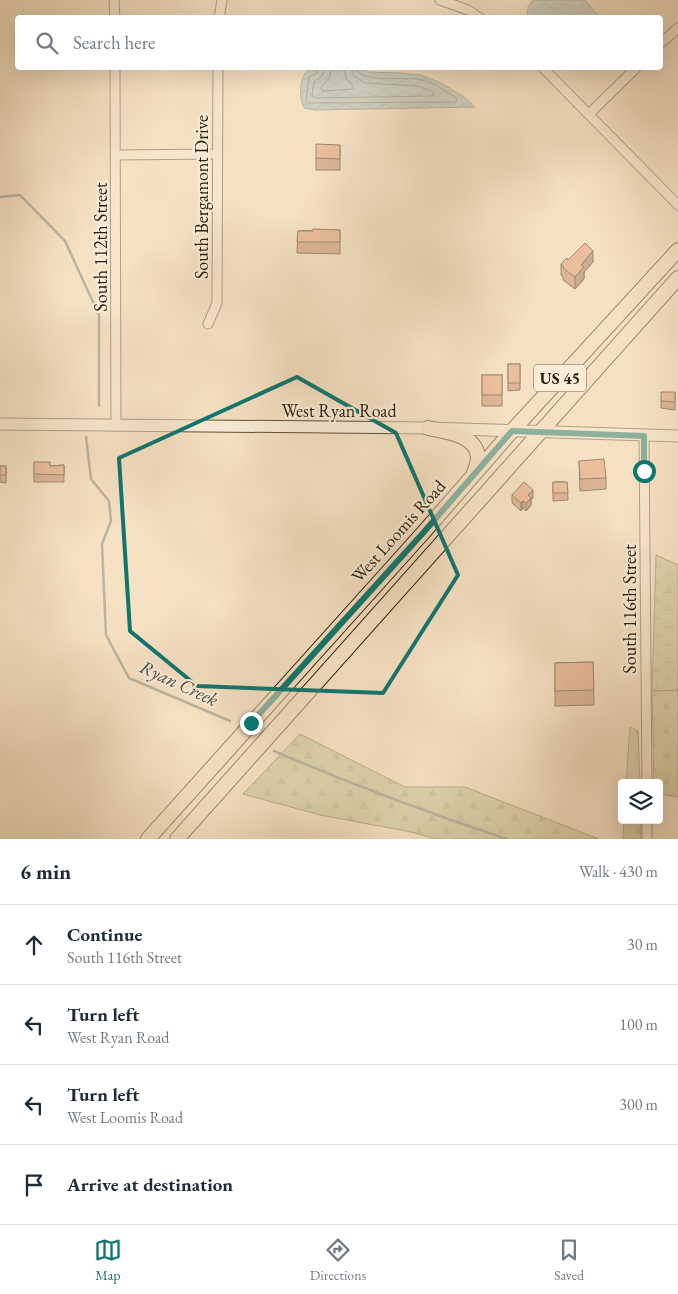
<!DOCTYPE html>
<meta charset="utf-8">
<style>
body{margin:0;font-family:"EB Garamond",serif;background:#f2f2f3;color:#1f2937}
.controls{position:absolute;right:15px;bottom:15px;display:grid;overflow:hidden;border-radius:5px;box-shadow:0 5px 20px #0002}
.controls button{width:45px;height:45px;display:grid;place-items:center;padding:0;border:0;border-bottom:1px solid #e0e1e3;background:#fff;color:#1f2937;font:25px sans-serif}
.stop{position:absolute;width:15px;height:15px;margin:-11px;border:4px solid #0f766e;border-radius:50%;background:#fff}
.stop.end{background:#0f766e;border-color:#fff;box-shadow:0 1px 5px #0008}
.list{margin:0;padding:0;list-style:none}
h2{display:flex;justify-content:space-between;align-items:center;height:65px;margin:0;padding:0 20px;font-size:21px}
h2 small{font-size:16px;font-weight:400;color:#747a83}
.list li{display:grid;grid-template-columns:32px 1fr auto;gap:15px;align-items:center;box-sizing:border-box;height:80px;padding:0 20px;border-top:1px solid #e0e1e3}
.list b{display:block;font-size:19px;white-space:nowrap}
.list p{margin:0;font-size:16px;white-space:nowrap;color:#747a83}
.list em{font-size:16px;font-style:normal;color:#747a83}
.icon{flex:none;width:28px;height:28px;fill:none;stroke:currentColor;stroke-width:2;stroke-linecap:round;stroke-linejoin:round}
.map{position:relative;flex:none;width:678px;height:839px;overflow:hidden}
.search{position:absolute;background:#fff;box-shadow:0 5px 20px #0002;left:15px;right:15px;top:15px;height:55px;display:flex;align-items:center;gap:12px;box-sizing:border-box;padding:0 18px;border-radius:5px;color:#747a83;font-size:19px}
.sheet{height:385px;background:#fff}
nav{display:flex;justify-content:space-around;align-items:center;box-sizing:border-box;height:70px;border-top:1px solid #e0e1e3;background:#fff;font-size:14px;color:#747a83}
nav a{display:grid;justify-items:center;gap:2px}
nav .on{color:#0f766e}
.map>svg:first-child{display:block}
.forest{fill:url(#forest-firs);stroke:#78704e}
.wetland{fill:url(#wetland-marsh);stroke:#78704e}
.water{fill:url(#water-waves);stroke:#737d77}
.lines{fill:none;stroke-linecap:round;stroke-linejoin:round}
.shore{stroke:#686e66;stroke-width:1}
.stream{stroke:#737d77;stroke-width:2.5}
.minor-casing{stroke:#5f503a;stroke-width:11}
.tertiary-casing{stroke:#5f503a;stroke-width:13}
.primary-casing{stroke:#2d200d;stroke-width:16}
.minor{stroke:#f9ecd8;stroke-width:9}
.tertiary{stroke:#f9ecd8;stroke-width:11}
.primary{stroke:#f6e1c3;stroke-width:14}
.wall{fill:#be8160;stroke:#2d200d}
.shaded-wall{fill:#9b694e;stroke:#2d200d}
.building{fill:#dd9670;stroke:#2d200d}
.route{stroke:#0f766e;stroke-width:6}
.marked{fill:none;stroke:#0f766e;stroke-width:4;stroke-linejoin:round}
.labels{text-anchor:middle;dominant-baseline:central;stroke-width:4.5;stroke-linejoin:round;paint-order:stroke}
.shield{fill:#f9ecd8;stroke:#6a5d4a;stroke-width:1}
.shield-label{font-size:16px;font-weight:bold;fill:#2d200d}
.street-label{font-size:18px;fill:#2d200d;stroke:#f9ecd8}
.water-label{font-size:19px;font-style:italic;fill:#504e42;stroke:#f9ecd8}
</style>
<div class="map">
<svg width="678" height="839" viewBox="0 0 678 839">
<defs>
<pattern id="forest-firs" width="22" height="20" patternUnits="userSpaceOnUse" patternTransform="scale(1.25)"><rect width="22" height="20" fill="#c2c190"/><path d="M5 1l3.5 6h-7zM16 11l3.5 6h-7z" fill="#a7a67b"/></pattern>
<pattern id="wetland-marsh" width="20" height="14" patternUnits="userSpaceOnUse" patternTransform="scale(1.25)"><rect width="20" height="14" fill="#c2c190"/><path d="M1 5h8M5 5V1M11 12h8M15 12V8" fill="none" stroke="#a7a67b"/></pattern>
<pattern id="water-waves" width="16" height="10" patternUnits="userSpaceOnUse" patternTransform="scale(1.25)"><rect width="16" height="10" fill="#a2bbbe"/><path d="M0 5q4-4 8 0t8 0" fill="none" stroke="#8ca0a2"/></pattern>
</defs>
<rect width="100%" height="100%" fill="#f6e1c3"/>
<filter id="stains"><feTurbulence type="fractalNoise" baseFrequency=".004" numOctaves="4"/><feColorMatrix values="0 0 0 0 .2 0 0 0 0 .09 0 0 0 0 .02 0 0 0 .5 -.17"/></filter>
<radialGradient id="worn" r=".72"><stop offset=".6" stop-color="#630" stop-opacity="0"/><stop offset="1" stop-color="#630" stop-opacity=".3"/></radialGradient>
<g class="forest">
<path d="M678,690V797L659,794V783H654L652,691Z"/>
<path d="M630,727L638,731L640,783H626Z"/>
<path d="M300,734L405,787H465L599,839H437L411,832L320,815L243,794Z"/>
<path d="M624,820H641V839H623Z"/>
</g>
<path class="wetland" d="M656,555L678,565V690L652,691Z"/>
<g class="water">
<path d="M533,0H585L599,17H529L527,15L528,7Z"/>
<path d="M329,68H358L368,72L400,73L421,75L441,83L464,97L475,107L316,110L304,108C299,101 299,75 308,71C314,68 323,68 329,68Z"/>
</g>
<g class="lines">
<g class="shore">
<path d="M318,68L317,73L309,77L306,101L307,103L454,102L457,101L456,98C444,90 431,81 417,79C400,77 373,82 359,73L357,68"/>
<path d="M324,68L322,76L314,82L312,95L314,98L432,96L434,95L433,92L418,86L365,83L354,76L351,68"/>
<path d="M332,68L329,78L321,87L322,91L353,89V86L346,78L344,68"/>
</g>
<g class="stream">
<path d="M0,197L20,195L65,241L99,315V406"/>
<path d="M86,437L91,479L109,501L111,521L102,544L106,635L129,678L230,721"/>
<path d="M274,751C351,784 428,813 507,839"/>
</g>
<g class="minor-casing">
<g id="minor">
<path d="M114,0L115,18"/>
<path d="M440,0L468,10L480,18"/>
<path d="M219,18L222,0"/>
<path d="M660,44L678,28"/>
<path d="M115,68L116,426"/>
<path d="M543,68L678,205"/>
<path d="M589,114L636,68"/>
<path d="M116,155L217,154"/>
<path d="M208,324L217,303L218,68"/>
<path d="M644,436L647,783"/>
<path d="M647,820V839"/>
</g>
</g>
<g class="tertiary-casing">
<path id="tertiary" d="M0,424L428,428L678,436"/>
</g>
<g class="primary-casing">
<g id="primary">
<path d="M428,428C445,432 476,434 478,457C478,462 476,468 474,473"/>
<path d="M148,839L423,533L512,431L678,250"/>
<path d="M177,839L678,278"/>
</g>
</g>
<use href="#minor" class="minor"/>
<use href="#tertiary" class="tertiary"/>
<use href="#primary" class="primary"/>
</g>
<g class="wall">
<path d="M340,145V170H316V158Z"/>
<path d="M340,230V254L297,253L298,231Z"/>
<path d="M568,260L593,262L584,272V279L575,289L563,280V277L561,275V264Z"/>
<path d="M508,364H520V390L508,391Z"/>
<rect x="482" y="375" width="20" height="31"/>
<path d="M675,392V410L661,408V401Z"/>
<path d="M579,461L606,478V489L580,491Z"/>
<path d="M34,462L50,466L64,465V482H34Z"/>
<path d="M0,466H6V483L0,482Z"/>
<path d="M553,482H567L568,500L553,501Z"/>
<path d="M512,495L533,498L531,499V505L526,511L523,508L521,511L512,503Z"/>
<path d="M593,662L594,705L555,706V663Z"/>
</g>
<g class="shaded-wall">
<path d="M593,251V262L584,272V279L575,289V277L581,265Z"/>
<path d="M533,490V498L531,499V505L526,511V503L528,495Z"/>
<path d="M523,501V508L521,511V503Z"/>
</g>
<g class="building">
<path d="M316,144L340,145V159L316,158Z"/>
<path d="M313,229L340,230V242H297L298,231H313Z"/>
<path d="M585,243L593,251L581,265L584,267L575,277L563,268L564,267L561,264L567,258L568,260Z"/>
<rect x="508" y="364" width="12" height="19"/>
<rect x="482" y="375" width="20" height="20"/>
<path d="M661,392H675V402L661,401Z"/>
<path d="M604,459L606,478L580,479L579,461Z"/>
<path d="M34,462H50V466L64,465V475L34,474Z"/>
<rect x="0" y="466" width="6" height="9"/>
<path d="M524,482L533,490L528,495L531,498L526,503L523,501L521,503L512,495Z"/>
<path d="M553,482H567L568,493H553Z"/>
<path d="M593,662L594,690L555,691V663Z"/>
</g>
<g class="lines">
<path class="route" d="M251,723L423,533L512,431L644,436V471"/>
</g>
<path d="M0 0H678V839H0ZM297,377L396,433L458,575L383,693L197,686L130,631L119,458Z" fill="#f6e1c3" fill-opacity=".55" fill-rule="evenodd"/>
<path class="marked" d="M297,377L396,433L458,575L383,693L197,686L130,631L119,458Z"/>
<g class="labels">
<rect class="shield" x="534" y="364.5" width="52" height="27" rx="4"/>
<g class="shield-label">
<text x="560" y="378">US 45</text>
</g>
<g class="street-label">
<text transform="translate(201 197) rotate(-90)">South Bergamont Drive</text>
<text transform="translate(100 247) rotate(-90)">South 112th Street</text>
<text x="339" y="410">West Ryan Road</text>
<text transform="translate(398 531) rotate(-48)">West Loomis Road</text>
<text transform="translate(629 609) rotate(-90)">South 116th Street</text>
</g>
<g class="water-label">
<text transform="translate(179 683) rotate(25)">Ryan Creek</text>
</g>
</g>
<rect width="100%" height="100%" filter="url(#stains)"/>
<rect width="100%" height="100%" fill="url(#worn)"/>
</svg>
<div class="controls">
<button><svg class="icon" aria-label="layers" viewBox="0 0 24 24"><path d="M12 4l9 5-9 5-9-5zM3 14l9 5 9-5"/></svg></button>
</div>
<div class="stop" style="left:644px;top:471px"></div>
<div class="stop end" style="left:251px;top:723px"></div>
<div class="search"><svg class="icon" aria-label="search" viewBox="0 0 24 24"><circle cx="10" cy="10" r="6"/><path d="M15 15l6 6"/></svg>Search here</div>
</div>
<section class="sheet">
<h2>6 min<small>Walk · 430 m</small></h2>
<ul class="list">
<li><svg class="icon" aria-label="ahead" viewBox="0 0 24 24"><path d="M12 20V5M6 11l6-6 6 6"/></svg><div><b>Continue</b><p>South 116th Street</p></div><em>30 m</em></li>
<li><svg class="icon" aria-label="left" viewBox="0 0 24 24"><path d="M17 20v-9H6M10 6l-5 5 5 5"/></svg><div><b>Turn left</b><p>West Ryan Road</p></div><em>100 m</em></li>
<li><svg class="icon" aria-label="left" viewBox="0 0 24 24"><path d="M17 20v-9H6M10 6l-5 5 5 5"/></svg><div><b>Turn left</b><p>West Loomis Road</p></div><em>300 m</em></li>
<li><svg class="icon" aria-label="arrive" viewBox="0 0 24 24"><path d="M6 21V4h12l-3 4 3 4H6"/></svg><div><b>Arrive at destination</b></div></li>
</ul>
</section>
<nav>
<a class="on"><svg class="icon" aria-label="map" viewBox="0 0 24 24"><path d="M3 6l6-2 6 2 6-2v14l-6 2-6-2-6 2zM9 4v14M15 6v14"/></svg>Map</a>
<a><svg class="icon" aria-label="directions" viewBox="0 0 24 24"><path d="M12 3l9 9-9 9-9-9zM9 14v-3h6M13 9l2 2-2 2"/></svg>Directions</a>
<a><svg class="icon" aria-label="saved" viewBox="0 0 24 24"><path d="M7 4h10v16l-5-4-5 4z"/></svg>Saved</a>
</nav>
